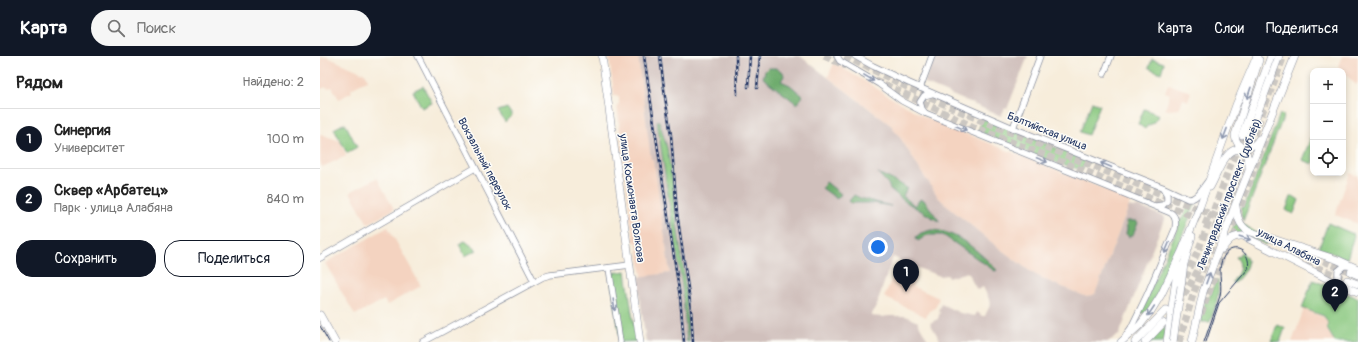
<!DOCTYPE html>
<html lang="ru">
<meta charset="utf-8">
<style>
body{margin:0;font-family:Pangolin,sans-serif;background:#f6f6f6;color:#222}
.controls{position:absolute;right:12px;top:12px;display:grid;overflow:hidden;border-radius:8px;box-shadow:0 2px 6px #0003}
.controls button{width:36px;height:36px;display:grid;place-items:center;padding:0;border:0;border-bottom:1px solid #e0e0e0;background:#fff;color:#222;font:20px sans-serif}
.you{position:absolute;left:558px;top:191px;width:14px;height:14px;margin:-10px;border:3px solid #fff;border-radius:50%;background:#1a73e8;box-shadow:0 0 0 6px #1a73e833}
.badge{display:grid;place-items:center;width:26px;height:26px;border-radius:50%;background:#111827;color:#fff;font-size:13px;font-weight:700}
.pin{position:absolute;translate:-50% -33px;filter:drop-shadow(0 1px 2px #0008)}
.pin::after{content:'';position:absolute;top:21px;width:14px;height:12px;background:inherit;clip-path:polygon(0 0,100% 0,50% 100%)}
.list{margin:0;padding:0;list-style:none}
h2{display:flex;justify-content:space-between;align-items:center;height:52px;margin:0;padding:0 16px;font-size:17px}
h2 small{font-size:13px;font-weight:400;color:#767676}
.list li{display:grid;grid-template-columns:26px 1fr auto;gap:12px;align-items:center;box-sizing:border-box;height:60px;padding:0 16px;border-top:1px solid #e0e0e0}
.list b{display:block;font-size:15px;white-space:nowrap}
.list p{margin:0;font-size:13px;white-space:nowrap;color:#767676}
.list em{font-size:13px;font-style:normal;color:#767676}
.actions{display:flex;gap:8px;padding:12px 16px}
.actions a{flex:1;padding:9px 0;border:1px solid #111827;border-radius:16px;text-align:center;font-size:14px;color:#111827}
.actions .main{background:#111827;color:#fff}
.icon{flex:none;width:22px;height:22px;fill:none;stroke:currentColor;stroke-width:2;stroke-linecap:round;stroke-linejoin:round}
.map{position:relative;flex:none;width:1038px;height:286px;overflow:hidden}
header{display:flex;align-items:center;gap:24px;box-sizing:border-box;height:56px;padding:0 20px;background:#111827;color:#fff}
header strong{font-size:19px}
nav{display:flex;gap:22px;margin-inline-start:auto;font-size:14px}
.search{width:280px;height:36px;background:#f6f6f6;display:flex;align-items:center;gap:10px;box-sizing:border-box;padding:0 14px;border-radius:22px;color:#767676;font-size:15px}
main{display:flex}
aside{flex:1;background:#fff}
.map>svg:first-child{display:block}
.built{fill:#f4d3c0}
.industrial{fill:#d0c0bc}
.green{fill:#88c77e;stroke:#527b6e}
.forest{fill:#6eac6d;stroke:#446e66}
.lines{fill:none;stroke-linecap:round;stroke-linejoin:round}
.major-tunnel{stroke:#cbc7c2;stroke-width:7;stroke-dasharray:7 3.5;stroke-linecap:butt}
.minor-casing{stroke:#898e9c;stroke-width:7}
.major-casing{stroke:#898e9c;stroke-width:8}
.minor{stroke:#fff;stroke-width:5.5}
.major{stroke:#fff;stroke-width:7}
.tram{stroke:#1b2f5e;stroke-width:1}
.rail-casing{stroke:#1b2f5e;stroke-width:2.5}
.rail{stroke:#fdfcf7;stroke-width:1;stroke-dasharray:3;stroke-linecap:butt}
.major-bridge-casing{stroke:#898e9c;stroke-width:8;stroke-linecap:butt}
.major-bridge{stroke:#fff;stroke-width:7}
.oneway{stroke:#8d97ae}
.labels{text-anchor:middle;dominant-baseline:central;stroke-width:3;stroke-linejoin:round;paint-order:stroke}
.street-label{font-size:11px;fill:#1b2f5e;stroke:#fdfcf7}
</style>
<header>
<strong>Карта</strong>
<div class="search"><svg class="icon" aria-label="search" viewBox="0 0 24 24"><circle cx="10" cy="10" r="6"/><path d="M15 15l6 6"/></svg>Поиск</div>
<nav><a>Карта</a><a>Слои</a><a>Поделиться</a></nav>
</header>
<main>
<aside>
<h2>Рядом<small>Найдено: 2</small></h2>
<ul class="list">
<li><span class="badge">1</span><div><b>Синергия</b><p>Университет</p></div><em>100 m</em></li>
<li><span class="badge">2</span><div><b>Сквер «Арбатец»</b><p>Парк · улица Алабяна</p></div><em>840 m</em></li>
</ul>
<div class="actions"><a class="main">Сохранить</a><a>Поделиться</a></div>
</aside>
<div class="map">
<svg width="1038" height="286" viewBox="0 0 1038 286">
<rect width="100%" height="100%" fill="#fdfcf7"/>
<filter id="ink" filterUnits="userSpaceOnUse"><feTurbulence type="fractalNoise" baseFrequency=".025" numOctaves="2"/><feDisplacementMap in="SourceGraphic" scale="8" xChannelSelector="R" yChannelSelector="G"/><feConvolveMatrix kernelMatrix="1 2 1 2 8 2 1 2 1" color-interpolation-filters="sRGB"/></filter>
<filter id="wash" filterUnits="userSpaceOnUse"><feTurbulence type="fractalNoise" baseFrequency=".012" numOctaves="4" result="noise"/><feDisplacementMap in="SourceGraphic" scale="16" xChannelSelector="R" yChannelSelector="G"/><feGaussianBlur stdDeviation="0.9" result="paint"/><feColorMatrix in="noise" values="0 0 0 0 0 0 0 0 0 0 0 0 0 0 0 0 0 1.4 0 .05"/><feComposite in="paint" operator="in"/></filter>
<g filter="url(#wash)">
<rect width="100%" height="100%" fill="#f7eddb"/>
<g class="built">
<path d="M289,0H318L325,57L334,111L335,112L350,217L322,221L317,186H314L312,170L311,169L309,156L310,155L297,49L299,48V42L298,40H294Z"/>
<path d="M1022,0H1038V26L1036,29L1018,10Z"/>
<path d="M7,1L46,18L48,24L31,33L32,36L19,43L12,31L8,33L7,31L0,33V2Z"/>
<path d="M514,7L556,32L570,41L605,61L811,144L775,238L767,241L725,224L711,216L675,189L627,150L618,141L608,125H607L579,80L572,72L573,71L508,21Z"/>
<path d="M848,28L871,36L868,45L863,43L859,53L849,54L845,53L850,38L845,36Z"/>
<path d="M0,78L20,85L26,100L2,111L0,105Z"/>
<path d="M1030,117L1038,120V168L1015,159Z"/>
<path d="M57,122L74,153L48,168L30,136Z"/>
<path d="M68,171L101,230L67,249L64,244L35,259L5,207Z"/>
<path d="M578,210L597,218L592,230L619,242L615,252L609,255L606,261L564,241Z"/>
<path d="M984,253L1003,261L1009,269L1005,271L1014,286H972Z"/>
</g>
<g class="industrial">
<path d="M318,0H480L573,71L572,72L579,80L607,125H608L618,141L627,150L675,189L711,216L725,224L767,241L775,238L809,150L816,152L817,150L845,161L799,279L787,286H621L610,267L618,263L620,256L618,255L621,248L640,257L655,260L657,256L662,260H665L671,247L663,231L657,234L647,216L628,222L627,219L620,220L592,210L573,201L558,244V247L551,260L562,261L569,260H585L591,262L595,265H597L609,286H359V284L358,286H326L317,221L350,217L335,112L334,111L333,103H331Z"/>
<path d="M614,0H708L687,53L685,52L681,60L604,27Z"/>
</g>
<g class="green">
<path d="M832,3L844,7L841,17L829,12Z"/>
<path d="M103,30L112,47L102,52L93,35Z"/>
<path d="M772,46L780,49L768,79L760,76Z"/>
<path d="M187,52L192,59L185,66L178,55Z"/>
<path d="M824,53L839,59L832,68L828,69L825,73L818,68Z"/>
<path d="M960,58L964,59L923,165L921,158L922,151H924Z"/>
<path d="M663,63L771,106L765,108L762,114L724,103L658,75Z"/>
<path d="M337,65H339L347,92L353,128L354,147L364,218L369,286H367L362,230Z"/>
<path d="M25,67L37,91L27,97L14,73Z"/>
<path d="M991,82L993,83V108L982,104Z"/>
<path d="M973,140L979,144L974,157L973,158L966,154L971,141Z"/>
<path d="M876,147L837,239L832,249L825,257H820L858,171L859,163L862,164L868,148Z"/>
<path d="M916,163L948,185L946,189L929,180L910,181Z"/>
<path d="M1008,167L1033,178L1034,180L1027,203L999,192Z"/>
<path d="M145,185L157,194L145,200L139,188Z"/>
<path d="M921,196C935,206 922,218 915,227L912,226C918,218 924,210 916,201L919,200Z"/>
<path d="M306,215L316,285L300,286L291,217Z"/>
<path d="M896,224L898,225C900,241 895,251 890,266H881L886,241L889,242Z"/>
<path d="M993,224L1038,242V286H1015L1006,271L1009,269L1004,260L982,252Z"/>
<path d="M846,269L843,286H830Z"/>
<path d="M957,269L965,272L960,286L951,285Z"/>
</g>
<g class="forest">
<path d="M448,12H456L463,16L464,20L461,25L470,29L483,40L477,48L443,22L445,15Z"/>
<path d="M558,117C568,122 578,126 587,132L583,140L595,150L600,143L604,144L620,166L591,149L583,144L570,133L568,128Z"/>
<path d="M506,126L521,138L517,143L502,132Z"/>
<path d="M534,139L540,142L571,150L553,147H531L529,145Z"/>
<path d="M806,165H816L818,167L813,179L809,181L806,178L807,173Z"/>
<path d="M611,174C637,174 660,197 677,214L675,215L623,179H607L598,185L596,181L601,177Z"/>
</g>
</g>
<g filter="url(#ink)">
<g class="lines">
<g class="major-tunnel">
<path d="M504,0L526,10"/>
<path d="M525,0L599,37L660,64L927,173"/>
<path d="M555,24L656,72L775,119L922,181"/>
<path d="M917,160L947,78"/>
<path d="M974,193L1031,216"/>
<path d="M967,199L1027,224"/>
<path d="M861,231L878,195L922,79"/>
<path d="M858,248L871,227L879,212"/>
<path d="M881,258L907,187"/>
<path d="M859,286L874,236L964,0"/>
</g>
<g class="minor-casing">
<g id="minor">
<path d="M98,0L214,225"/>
<path d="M517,0L520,5L559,28L582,45L605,57L810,140L851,157C856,161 856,166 855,173L827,239L811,272L806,279"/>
<path d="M535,0L553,10L589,27L693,72L842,131L868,143C877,144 882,132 888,125"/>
<path d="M784,18L791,0"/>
<path d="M600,32L612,0"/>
<path d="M605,57L602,53L600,46L604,40L611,38"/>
<path d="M693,72L720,0"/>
<path d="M836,150L843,149L847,145V139L843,132"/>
<path d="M0,202L155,112"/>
<path d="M289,212L300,286"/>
<path d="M1023,229L1018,223V215L1024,210H1030"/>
<path d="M103,286L223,221L230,219L310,209"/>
</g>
</g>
<g class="major-casing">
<g id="major">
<path d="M282,0L320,286"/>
<path d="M922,79L951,0"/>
<path d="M928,82L959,0"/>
<path d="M939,83C932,95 916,94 915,79L939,4"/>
<path d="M890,131C896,122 907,85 923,95C929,99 929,107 929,113"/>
<path d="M916,150C917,160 919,169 928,175L1018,204L1038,213"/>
<path d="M902,193C908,185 912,179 923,180L1010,224L1038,236"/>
<path d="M1031,216L1038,219"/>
<path d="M1027,224L1038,228"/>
<path d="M861,230L864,208L872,180"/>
<path d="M0,259L15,286"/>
<path d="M801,286L820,269L831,255L841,239L862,195L880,150L916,49L937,0"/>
<path d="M815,286L846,254"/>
<path d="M825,286L843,267"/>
<path d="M847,286L858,209"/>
<path d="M872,286L883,236L916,147L975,0"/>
</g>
</g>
<use href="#minor" class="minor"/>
<use href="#major" class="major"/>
<g class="tram">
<path d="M0,270L9,286"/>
<path d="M884,286L900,240C903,226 896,213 904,200C913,185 932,195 928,213L899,247L886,286"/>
</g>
<g class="rail-casing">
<g id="rail">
<path d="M324,0L360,241L364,286"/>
<path d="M340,0L345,41L351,79L357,157L371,253L373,286"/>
<path d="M416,0L417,38"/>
<path d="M428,31L430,0"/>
<path d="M437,32L440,0"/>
</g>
</g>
<use href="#rail" class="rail"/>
<g class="major-bridge-casing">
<path id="major-bridge" d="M853,286L861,230"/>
</g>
<use href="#major-bridge" class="major-bridge"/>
</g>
<defs><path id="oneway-shaft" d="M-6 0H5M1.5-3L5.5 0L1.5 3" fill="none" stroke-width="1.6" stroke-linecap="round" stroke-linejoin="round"/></defs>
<g class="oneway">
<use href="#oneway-shaft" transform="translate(549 22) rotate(31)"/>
<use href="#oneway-shaft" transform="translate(929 37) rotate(109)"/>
<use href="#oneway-shaft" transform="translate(641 72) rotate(22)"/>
<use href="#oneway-shaft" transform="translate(905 78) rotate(111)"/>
<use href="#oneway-shaft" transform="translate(722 104) rotate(22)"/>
<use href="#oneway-shaft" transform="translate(786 109) rotate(-157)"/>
<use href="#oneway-shaft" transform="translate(925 182) rotate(18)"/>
<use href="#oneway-shaft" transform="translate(847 192) rotate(113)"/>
<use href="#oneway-shaft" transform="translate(888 222) rotate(-70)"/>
<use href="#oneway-shaft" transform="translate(294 249) rotate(82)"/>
<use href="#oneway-shaft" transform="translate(831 255) rotate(124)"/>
</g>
</g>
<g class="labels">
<g class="street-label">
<text transform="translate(727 75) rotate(22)">Балтийская улица</text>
<text transform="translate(165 108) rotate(62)">Вокзальный переулок</text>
<text transform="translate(909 138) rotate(-69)">Ленинградский проспект (дублёр)</text>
<text transform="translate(312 142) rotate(82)">улица Космонавта Волкова</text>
<text transform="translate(969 191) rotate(27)">улица Алабяна</text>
</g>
</g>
</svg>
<div class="controls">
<button>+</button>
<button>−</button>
<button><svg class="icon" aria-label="locate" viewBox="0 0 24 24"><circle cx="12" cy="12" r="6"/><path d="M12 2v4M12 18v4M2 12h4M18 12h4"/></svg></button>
</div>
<div class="you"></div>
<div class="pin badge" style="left:586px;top:236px">1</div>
<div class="pin badge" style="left:1015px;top:256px">2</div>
</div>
</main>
